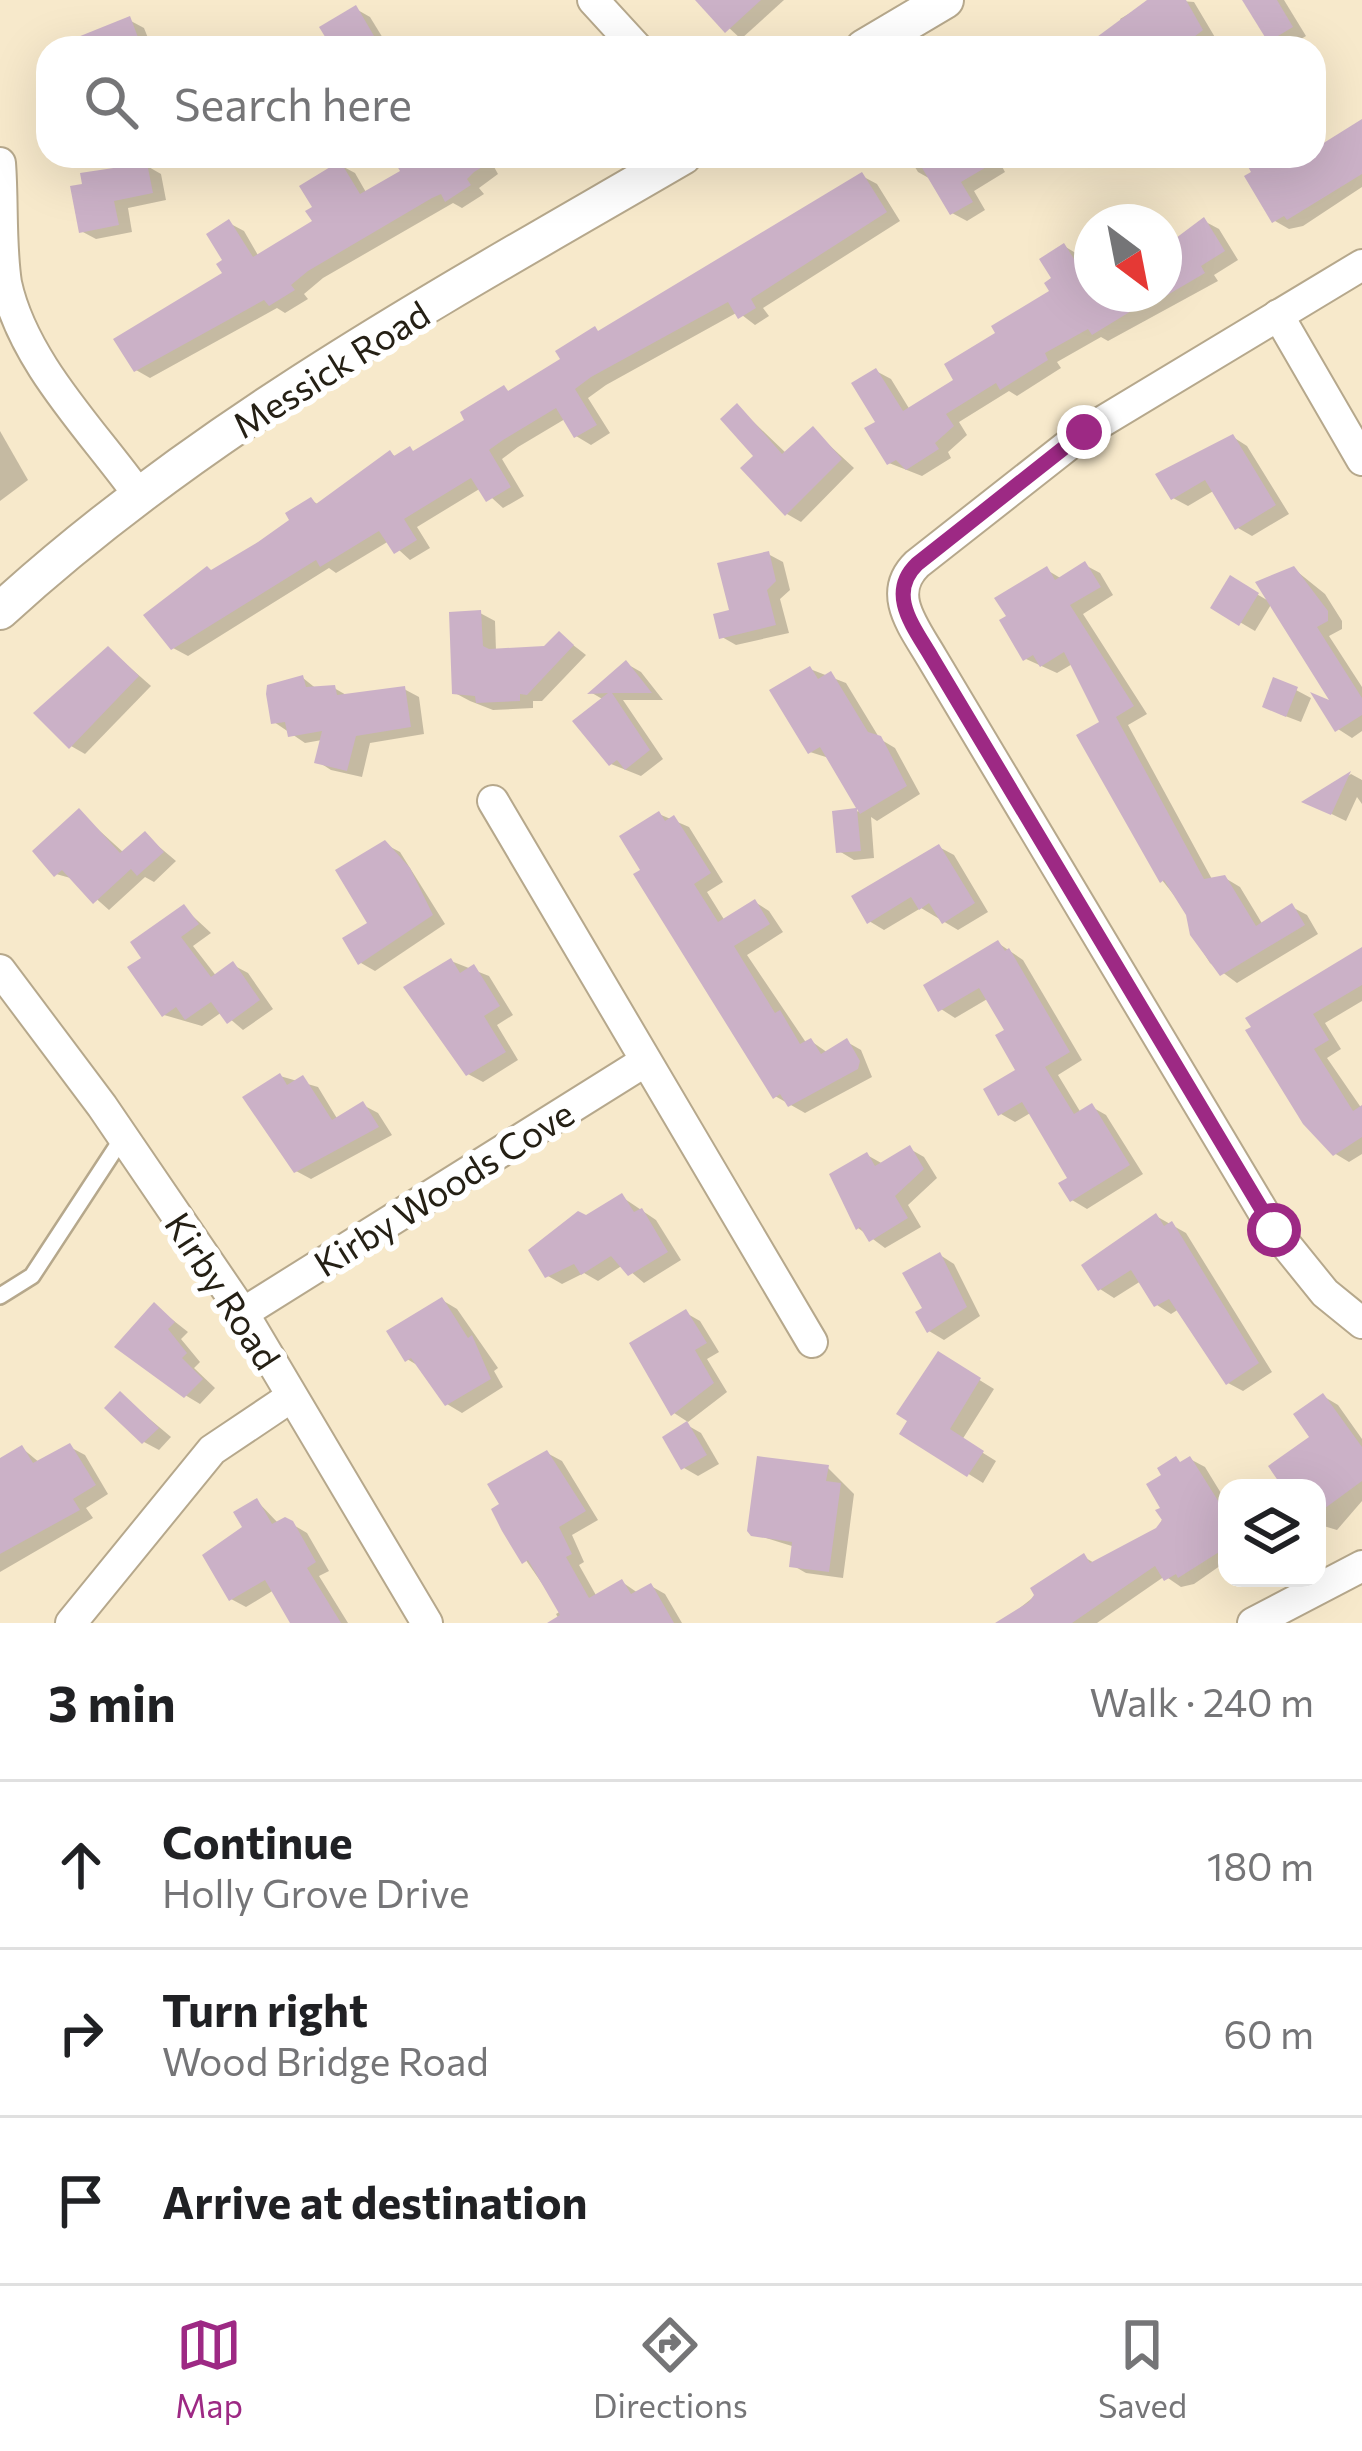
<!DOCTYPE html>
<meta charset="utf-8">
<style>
body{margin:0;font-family:Commissioner,sans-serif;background:#f2f2f2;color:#202124}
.controls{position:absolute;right:36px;bottom:36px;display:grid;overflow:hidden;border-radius:24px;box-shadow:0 12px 48px #0002}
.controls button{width:108px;height:108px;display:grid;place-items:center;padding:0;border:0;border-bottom:3px solid #e0e0e0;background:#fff;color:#202124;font:60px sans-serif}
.compass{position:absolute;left:1074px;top:204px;width:108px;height:108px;border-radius:50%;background:#fff;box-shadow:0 12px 48px #0002;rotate:148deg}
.stop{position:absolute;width:36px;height:36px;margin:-27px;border:9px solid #9d2984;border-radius:50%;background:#fff}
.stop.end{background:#9d2984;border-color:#fff;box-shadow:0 3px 12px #0008}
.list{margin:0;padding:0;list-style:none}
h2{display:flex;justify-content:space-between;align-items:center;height:156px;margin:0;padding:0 48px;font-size:51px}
h2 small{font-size:39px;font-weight:400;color:#757577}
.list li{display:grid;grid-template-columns:78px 1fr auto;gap:36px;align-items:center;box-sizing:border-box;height:168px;padding:0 48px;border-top:3px solid #e0e0e0}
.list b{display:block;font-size:45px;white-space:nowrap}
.list p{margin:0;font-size:39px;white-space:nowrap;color:#757577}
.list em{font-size:39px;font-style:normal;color:#757577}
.icon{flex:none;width:66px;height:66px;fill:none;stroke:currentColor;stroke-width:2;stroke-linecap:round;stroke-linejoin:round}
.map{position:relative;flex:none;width:1362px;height:1623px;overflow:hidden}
.search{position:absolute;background:#fff;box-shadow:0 12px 48px #0002;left:36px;right:36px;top:36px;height:132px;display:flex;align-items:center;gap:30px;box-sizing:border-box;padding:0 42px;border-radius:36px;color:#757577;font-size:45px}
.sheet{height:660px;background:#fff}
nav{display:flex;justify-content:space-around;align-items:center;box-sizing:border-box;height:168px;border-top:3px solid #e0e0e0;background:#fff;font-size:33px;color:#757577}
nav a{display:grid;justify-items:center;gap:6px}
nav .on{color:#9d2984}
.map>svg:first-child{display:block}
.shadow{fill:#0003}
.building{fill:#cbb1c7}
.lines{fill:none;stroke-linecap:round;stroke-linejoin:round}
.service-casing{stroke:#b6a88c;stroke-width:20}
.minor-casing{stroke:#b6a88c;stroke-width:34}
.tertiary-casing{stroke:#b6a88c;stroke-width:40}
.service{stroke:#fff;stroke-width:15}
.minor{stroke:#fff;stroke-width:30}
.tertiary{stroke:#fff;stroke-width:36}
.route{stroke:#9d2984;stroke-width:15}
.labels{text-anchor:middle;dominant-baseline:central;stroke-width:12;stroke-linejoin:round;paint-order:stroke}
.street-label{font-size:36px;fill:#252015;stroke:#fff}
</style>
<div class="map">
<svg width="1362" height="1623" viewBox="0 0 1362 1623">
<rect width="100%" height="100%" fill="#f7e9cb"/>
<g class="shadow">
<path d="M699,0H784L741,39Z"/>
<path d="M1169,0L1194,2L1216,39L1201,48H1088L1124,26L1120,19L1149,2Z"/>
<path d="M1247,0H1284L1306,36L1286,48L1270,40Z"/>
<path d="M356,9L370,17L389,48H335Z"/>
<path d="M129,20L144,28L152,48H55Z"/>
<path d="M1362,123V187L1303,226L1289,229L1275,221L1246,156H1314V139L1326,145Z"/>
<path d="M396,156H488L498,174L479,188L484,194L462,208L453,203L323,278L304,294L308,299L285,313L277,308L150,378L136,370L226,274L229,223L244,231L259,257L316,222L340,165L355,173L367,194L404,172Z"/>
<path d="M908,156H1011L1000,163L1005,172L974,191L985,210L967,221L952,213L934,181L918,172Z"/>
<path d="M1051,156H1075L1063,163Z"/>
<path d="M147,166L161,174L166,200L128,208L132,232L96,239L81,231Z"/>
<path d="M862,176L877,184L900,221L763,308L769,316L755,325L738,312L606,385L588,398L610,433L591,445L576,436L565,419L518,447L502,459L524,496L503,508L481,488L417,527L430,548L410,560L389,541L336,573L329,568L188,656L173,648L213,572L293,520L311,500L319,505L390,453L398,458L415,453L468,421L504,389L512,393Z"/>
<path d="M1204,221L1219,229L1238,260L1214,275L1218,281L1108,341L1101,337L1057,362L1061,368L1017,396L1009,391L959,422L967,435L948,452L951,458L922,476L889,463L879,422L876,371L891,379L910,410L957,381L999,334L1053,292L1064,246L1079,255L1092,274V294H1164V248Z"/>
<path d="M738,407L787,454L813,430L854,468L801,522L787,514Z"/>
<path d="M0,431L28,480L0,501Z"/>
<path d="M1233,437L1247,446L1289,514L1252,536L1238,528L1215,490L1188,506L1173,498Z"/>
<path d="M768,554L783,562L790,590L780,599L789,633L736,645L722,637Z"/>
<path d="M1085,565L1100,573L1113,595L1083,614L1147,714L1128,725L1213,881L1225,878L1240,887L1263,925L1292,907L1307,915L1318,934L1237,983L1210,963L1192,934L1189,914L1162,880L1103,723L1074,663L1057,673L1026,659L1047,570L1062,579Z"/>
<path d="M1294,569L1325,594L1342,621V629L1329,636L1362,687V731L1352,738L1338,729L1336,706Z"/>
<path d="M1231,579L1272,603L1255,631L1214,607Z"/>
<path d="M480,613L495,621L496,651L545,649L559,634L586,655L542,701H533V708L493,710L470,701L455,693Z"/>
<path d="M109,649L151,686L85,754L71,746Z"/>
<path d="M627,664L641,672L663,700H623L663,759L641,776L611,764L604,700L592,693Z"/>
<path d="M810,669L846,683L880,739L895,748L920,794L877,821L871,817L874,858L854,860L839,851L836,814L861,811L829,758L810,752Z"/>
<path d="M303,678L318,690L334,688L348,696L404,689L419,697L424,734L370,743L362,777L331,770L317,761L322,740L305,743L274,722Z"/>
<path d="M1296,690L1311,698L1301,722L1280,714Z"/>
<path d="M1351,774L1362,780V804L1357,797L1346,821L1307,802Z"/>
<path d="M79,812L124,853L145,835L176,861L154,882L145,877L109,910L74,879L56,874Z"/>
<path d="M659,814L689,827L723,882L707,892L725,921L755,902L769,911L783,932L747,955L807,1044L811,1041L828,1053L847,1042L861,1050L872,1077L805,1113L775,1096L637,875L644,871Z"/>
<path d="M385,844L400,852L445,924L375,971L361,963Z"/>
<path d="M939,847L954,855L988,912L958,930L921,908L884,930L869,921Z"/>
<path d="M184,908L211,933L193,946L217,977L233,965L248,973L273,1009L243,1030L222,1012L202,1026L164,1015L145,958Z"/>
<path d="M998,943L1023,960L1082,1060L1058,1075L1081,1113L1092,1107L1106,1115L1143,1174L1087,1209L1072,1200L1071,1179L1032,1112L1015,1122L1001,1114L1020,1071L1009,1031L989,998L955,1018L941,1009Z"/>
<path d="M451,961L489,976L513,1015L497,1025L518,1060L483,1082L468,1074Z"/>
<path d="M1362,965V1001L1325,1023L1341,1049L1327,1058L1362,1109V1154L1349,1162L1334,1153L1249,1031Z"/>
<path d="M280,1076L318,1087L338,1120L363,1105L378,1113L392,1135L311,1179L296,1171Z"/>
<path d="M910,1149L924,1157L937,1178L908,1205L921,1227L885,1248L858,1228L867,1155L883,1164Z"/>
<path d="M622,1197L656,1220L681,1260L644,1283L623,1265L598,1281L584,1273L562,1284L548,1276L586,1219Z"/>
<path d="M1156,1216L1186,1233L1272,1372L1243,1391L1228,1383L1179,1309L1171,1314L1157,1305L1141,1281L1114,1298L1100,1289Z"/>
<path d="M940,1255L954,1264L980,1316L944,1340L929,1331L926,1310Z"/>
<path d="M442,1300L457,1309L498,1368L494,1371L503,1387L462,1413L447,1404L422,1368L407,1359Z"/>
<path d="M155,1306L188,1332L181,1339L200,1362L194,1368L215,1388L200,1404L185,1395Z"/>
<path d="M686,1313L700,1321L719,1352L707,1359L727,1392L688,1422L674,1413Z"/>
<path d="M939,1355L994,1389L962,1440L996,1461L983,1483L903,1433Z"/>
<path d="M121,1395L171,1437L159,1450L144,1442Z"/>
<path d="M1323,1396L1338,1405L1362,1439V1501L1337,1530L1317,1524V1488H1287L1313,1438Z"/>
<path d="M687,1425L701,1433L719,1464L698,1476L684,1468Z"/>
<path d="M70,1447L85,1455L108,1494L86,1508L93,1518L0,1572V1464L22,1448L40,1463Z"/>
<path d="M547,1453L562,1461L598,1520L572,1535L584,1562L579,1565L597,1597L622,1582L638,1593L651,1586L665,1594L682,1623H561L556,1614L561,1611L505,1530Z"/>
<path d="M1190,1459L1205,1467L1227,1503V1561L1194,1584L1181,1587L1165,1576L1097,1623H1001L1084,1557L1096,1564L1158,1530L1183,1464Z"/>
<path d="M828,1468L854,1494L843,1578L806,1573L792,1565L795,1547L753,1534Z"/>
<path d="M257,1501L279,1524L285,1520L307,1533L329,1571L319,1576L348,1623H292L274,1590L246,1607L231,1599Z"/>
</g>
<g class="building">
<path d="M695,0H761L725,33Z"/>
<path d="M1147,0H1186L1203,30L1180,48H1082Z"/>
<path d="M1242,0H1277L1293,27L1268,42Z"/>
<path d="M356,5L381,48H332L319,27Z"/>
<path d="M130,16L142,48H54L53,47Z"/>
<path d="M1362,119V174L1287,220L1284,216L1272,223L1244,176L1251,172L1242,156H1314V149Z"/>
<path d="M391,156H501L474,172L467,179L471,185L445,202L441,194L432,198L308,271L291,285L295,290L269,306L264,300L134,372L113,339L222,273L216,264L222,260L206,234L229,219L253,257L312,221L305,211L312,207L299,186L340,161L360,194L400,171Z"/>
<path d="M915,156H1005L961,182L973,202L950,215Z"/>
<path d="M147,163L153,193L114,201L119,225L79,233L70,186L82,184L80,173Z"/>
<path d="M862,172L887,212L751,299L756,308L738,319L728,302L591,377L575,389L597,425L574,438L556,408L503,440L489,450L511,487L486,502L471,478L404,519L417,540L394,554L379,531L320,567L316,560L171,650L143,615L207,566L211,570L258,542L289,520L285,513L311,497L316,504L390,450L394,456L410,446L413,451L464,420L460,412L504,385L508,391L560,359L555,351L595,326L598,331Z"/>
<path d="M1204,217L1225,251L1201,266L1205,273L1164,297V247Z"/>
<path d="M1064,243L1084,275L1092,270V294H1159L1092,335L1088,329L1045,353L1048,360L1000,390L996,383L946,414L954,426L935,443L939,449L906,470L896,460L887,465L864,428L875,422L851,383L876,368L903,411L953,380L944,364L995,333L991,326L1049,291L1044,283L1051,278L1039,259Z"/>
<path d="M737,403L782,454L813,426L842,459L785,516L740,468L753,456L720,419Z"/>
<path d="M1233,434L1276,505L1235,530L1205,480L1171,500L1155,474Z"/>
<path d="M769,551L776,581L767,590L776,625L719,639L713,614L729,610L717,563Z"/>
<path d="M1085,561L1101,587L1070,605L1134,706L1116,717L1204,879L1225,875L1256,926L1292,903L1305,925L1220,976L1190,935L1186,915L1164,880L1160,883L1076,735L1099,722L1064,652L1040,667L1033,655L1023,661L999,620L1006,616L994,598L1047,566L1055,580Z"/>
<path d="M1294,566L1328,611V621L1317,627L1362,698V715L1335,732L1310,692L1329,700L1255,582Z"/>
<path d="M1230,575L1259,593L1239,626L1210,608Z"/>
<path d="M481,610L483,646L489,649L544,646L559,631L574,645L527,695L520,694V701L476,703L475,696L452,694L449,612Z"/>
<path d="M108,646L139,676L69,749L33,713Z"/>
<path d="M626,660L652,693H612L650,750L625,770L617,760L609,766L572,721L608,693L587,694Z"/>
<path d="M810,666L818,679L831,671L868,732L881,736L907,786L860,814L857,809L861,851L836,853L832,811L856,808L820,747L808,754L769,690Z"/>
<path d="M303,675L306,687L335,685L337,695L405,686L411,727L356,736L347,771L314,763L322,731L288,737L285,722L271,724L266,694L267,685Z"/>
<path d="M1273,677L1298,687L1286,717L1262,707Z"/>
<path d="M1351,771L1331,815L1301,802Z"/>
<path d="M79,808L120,853L145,831L164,852L137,876L131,869L93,904L62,870L54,877L32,851Z"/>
<path d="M659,811L665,821L674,815L711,873L694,884L718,922L755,899L770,924L734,946L775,1013L780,1010L800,1044L811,1038L821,1054L847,1038L860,1061L858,1069L788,1107L780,1094L773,1099L633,874L640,870L619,836Z"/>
<path d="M385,840L410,868L433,915L358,965L342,938L367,923L335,870Z"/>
<path d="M939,844L975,903L942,924L929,903L919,910L911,897L867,924L851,896Z"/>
<path d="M184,904L199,924L181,937L211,977L233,961L260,1000L227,1024L211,1002L185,1020L176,1007L162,1017L127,967L141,958L130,942Z"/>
<path d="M998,940L1005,951L1009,948L1070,1052L1045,1067L1074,1114L1092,1103L1130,1165L1070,1202L1058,1183L1067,1178L1022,1102L998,1116L983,1089L1015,1070L995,1035L1004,1030L979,988L938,1012L923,985Z"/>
<path d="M1362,947V985L1313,1014L1329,1040L1314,1049L1353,1111L1362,1105V1137L1333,1156L1303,1124L1245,1030L1251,1027L1245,1018Z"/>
<path d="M451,958L460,973L474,964L500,1006L484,1016L506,1052L466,1076L403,987Z"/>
<path d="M280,1073L287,1085L303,1075L332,1120L363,1101L379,1127L294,1173L242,1097Z"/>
<path d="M910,1145L924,1169L895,1196L908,1218L869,1242L860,1227L856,1230L829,1174L867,1152L875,1166Z"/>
<path d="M622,1193L634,1212L642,1208L668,1252L628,1276L611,1256L581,1275L574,1264L545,1278L528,1250L578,1211L586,1215Z"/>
<path d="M1156,1213L1164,1226L1172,1221L1259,1363L1226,1385L1169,1299L1154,1307L1131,1270L1098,1291L1081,1265Z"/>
<path d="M940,1252L967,1307L927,1333L915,1312L922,1308L902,1273Z"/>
<path d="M442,1297L468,1338L472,1335L491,1379L445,1406L411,1358L405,1362L386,1331Z"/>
<path d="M154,1302L175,1322L168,1329L187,1353L182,1358L203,1379L184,1398L114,1347Z"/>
<path d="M686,1309L707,1343L695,1350L714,1383L671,1416L629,1343Z"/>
<path d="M938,1351L981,1378L950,1429L984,1451L967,1477L899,1434L907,1421L896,1414Z"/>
<path d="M120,1391L159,1428L142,1444L104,1408Z"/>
<path d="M1323,1393L1362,1447V1481L1317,1514V1488H1283L1268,1466L1309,1437L1293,1414Z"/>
<path d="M687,1421L707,1455L681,1470L662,1437Z"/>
<path d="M70,1443L96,1485L73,1499L80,1510L0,1554V1458L22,1445L33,1463Z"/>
<path d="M547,1450L586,1511L559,1527L572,1554L566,1557L589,1598L622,1579L631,1594L651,1583L674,1623H547L560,1615L528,1560L522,1564L502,1531L491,1509L499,1504L487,1484Z"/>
<path d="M757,1456L829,1465L826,1481L841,1483L829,1572L789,1567L792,1542L751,1536L747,1531Z"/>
<path d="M1176,1456L1180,1462L1190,1456L1227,1515V1547L1178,1578L1176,1574L1164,1581L1155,1566L1072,1623H995L1029,1602L1034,1595L1030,1588L1084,1553L1090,1563L1156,1528L1162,1520L1155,1510L1160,1508L1146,1484L1161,1475L1157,1468Z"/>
<path d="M257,1498L272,1524L285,1517L293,1521L316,1562L307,1568L341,1623H290L265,1580L229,1601L202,1555L242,1527L233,1512Z"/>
</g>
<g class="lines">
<g class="service-casing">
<path id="service" d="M0,1296L32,1276L123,1137"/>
</g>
<g class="minor-casing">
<g id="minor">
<path d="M593,0L637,48"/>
<path d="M0,163C3,203 0,243 6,283C23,362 92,430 138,494"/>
<path d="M1362,265L1085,432L917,564C886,594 914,627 932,658L1274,1230L1325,1293L1362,1323"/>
<path d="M1278,315L1362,460"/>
<path d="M493,801L812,1342"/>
<path d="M0,970L102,1106L243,1313L427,1623"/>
<path d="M243,1313L644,1062"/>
<path d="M71,1623L212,1450L291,1397"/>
<path d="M1253,1623L1362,1566"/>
</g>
</g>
<g class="tertiary-casing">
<g id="tertiary">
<path d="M864,48L945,0"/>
<path d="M0,611C203,425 446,294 683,156"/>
</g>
</g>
<use href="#service" class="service"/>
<use href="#minor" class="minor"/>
<use href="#tertiary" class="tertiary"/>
</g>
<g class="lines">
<path class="route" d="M1084,432L917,564C886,594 914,627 932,658L1274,1230"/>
</g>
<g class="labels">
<g class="street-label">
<text transform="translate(330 368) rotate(-32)">Messick Road</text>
<text transform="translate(443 1187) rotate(-32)">Kirby Woods Cove</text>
<text transform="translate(224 1290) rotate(57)">Kirby Road</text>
</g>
</g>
</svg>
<div class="controls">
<button><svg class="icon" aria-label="layers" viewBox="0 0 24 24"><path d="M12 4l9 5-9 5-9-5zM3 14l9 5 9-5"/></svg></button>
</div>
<svg class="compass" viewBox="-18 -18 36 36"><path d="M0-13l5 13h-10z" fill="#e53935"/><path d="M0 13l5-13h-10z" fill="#757577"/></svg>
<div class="stop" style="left:1274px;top:1230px"></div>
<div class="stop end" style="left:1084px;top:432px"></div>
<div class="search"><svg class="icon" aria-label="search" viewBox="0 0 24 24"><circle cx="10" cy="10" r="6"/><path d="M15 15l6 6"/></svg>Search here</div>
</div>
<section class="sheet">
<h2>3 min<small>Walk · 240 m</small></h2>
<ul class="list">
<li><svg class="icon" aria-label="ahead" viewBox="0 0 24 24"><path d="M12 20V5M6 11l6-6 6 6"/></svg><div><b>Continue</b><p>Holly Grove Drive</p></div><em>180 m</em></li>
<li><svg class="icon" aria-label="right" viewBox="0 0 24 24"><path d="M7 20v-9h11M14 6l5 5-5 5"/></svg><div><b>Turn right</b><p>Wood Bridge Road</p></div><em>60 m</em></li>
<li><svg class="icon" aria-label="arrive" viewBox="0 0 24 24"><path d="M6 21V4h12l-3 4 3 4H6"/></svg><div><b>Arrive at destination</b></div></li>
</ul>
</section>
<nav>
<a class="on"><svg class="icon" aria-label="map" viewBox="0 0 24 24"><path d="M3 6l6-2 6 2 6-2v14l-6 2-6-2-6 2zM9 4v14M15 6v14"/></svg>Map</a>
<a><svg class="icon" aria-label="directions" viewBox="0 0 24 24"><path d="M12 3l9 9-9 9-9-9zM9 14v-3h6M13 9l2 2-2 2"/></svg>Directions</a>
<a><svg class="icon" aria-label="saved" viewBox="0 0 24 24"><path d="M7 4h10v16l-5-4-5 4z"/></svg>Saved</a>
</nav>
